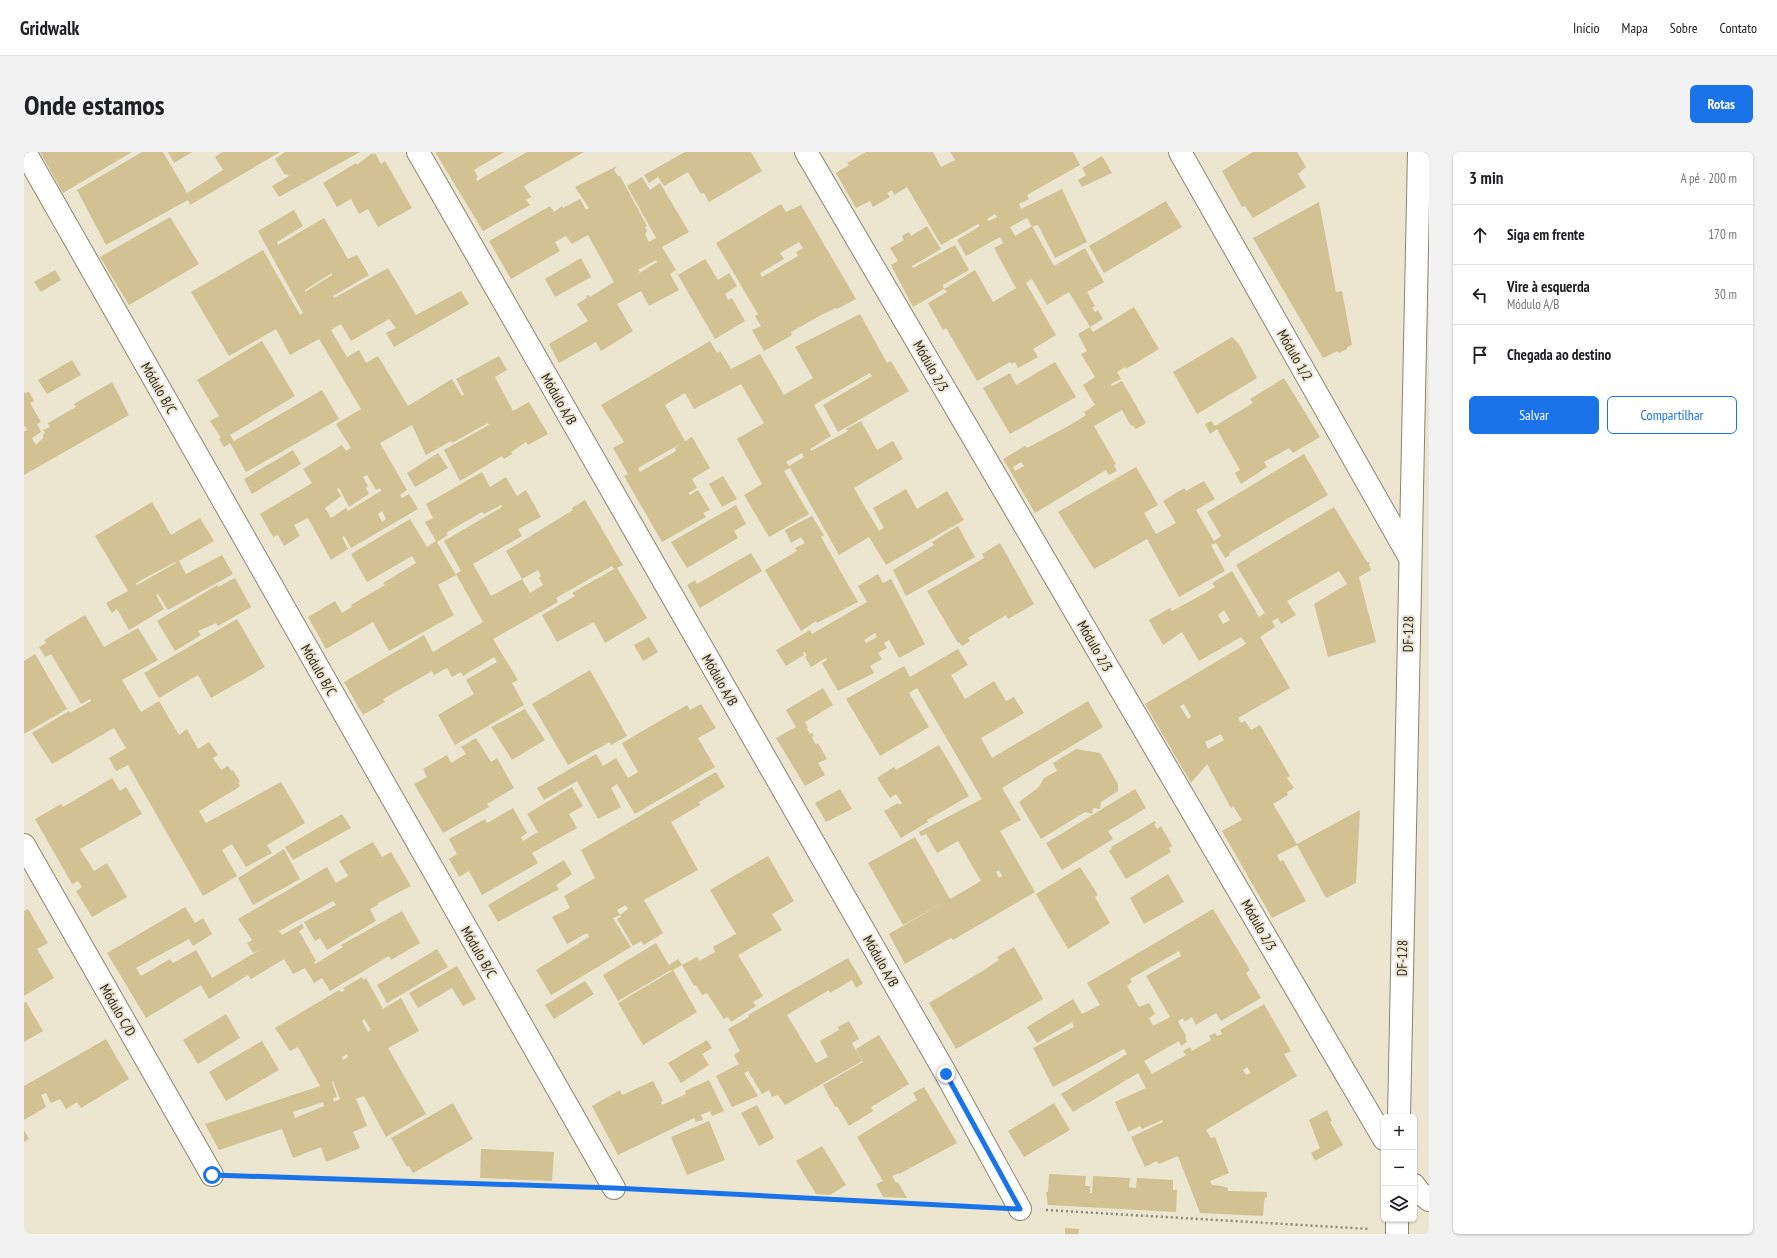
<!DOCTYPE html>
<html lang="pt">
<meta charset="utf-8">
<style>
body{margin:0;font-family:"PT Sans Narrow",sans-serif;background:#f2f2f2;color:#202124}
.controls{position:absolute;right:12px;bottom:12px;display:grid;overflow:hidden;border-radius:6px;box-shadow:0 1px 3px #0004}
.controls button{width:36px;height:36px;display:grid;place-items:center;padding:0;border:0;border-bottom:1px solid #e0e0e0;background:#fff;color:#202124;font:20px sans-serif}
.stop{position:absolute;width:12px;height:12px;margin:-9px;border:3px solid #1a73e8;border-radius:50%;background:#fff}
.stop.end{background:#1a73e8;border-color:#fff;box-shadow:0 1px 4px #0008}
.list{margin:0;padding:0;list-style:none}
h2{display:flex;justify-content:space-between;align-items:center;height:52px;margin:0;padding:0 16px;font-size:17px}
h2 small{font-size:13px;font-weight:400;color:#757577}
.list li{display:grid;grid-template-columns:26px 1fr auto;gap:12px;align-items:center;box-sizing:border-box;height:60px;padding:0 16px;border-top:1px solid #e0e0e0}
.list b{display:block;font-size:15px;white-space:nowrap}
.list p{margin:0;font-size:13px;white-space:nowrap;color:#757577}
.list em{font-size:13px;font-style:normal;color:#757577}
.actions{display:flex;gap:8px;padding:12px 16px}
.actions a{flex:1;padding:9px 0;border:1px solid #1a73e8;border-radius:6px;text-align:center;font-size:14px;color:#1a73e8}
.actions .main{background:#1a73e8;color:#fff}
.icon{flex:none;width:22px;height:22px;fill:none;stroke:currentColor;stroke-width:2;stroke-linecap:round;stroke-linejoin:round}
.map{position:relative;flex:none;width:1405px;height:1082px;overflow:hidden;border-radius:6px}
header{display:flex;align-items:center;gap:24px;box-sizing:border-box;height:56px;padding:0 20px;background:#fff;border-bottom:1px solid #e0e0e0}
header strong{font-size:19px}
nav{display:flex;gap:22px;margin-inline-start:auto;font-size:14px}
.intro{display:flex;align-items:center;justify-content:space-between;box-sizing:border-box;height:96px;padding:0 24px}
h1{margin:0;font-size:28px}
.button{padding:10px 18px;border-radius:6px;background:#1a73e8;color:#fff;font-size:14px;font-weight:700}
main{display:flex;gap:24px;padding:0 24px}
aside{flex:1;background:#fff;border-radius:6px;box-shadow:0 1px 3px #0004}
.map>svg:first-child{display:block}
.building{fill:#d1c193;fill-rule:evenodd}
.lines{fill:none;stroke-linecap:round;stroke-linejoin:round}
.street-casing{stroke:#8a8471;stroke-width:24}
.primary-casing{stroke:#8a8471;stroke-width:24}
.path{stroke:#8b8779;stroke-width:2.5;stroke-dasharray:2 3;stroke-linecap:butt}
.street{stroke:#fff;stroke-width:22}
.primary{stroke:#fff;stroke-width:22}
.route{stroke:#1a73e8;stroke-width:5}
.labels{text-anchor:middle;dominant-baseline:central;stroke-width:4;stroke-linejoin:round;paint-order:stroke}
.street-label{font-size:14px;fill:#2a2720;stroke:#ece6d1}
</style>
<header>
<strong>Gridwalk</strong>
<nav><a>Início</a><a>Mapa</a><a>Sobre</a><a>Contato</a></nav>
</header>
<div class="intro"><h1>Onde estamos</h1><a class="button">Rotas</a></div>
<main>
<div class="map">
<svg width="1405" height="1082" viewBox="0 0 1405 1082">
<rect width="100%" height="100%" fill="#ece6d1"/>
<g class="building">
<path d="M16,0H108L39,41Z"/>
<path d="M118,0H139L163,41L199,18L191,5L198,0H256L166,53L164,48L82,93L53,38Z"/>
<path d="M144,0H168L150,11Z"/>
<path d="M261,0H336L255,45L248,34L265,24L263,22L261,23L251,7Z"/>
<path d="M411,0H480L450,18L454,25L452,26L453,29L503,0H560L500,34L507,45L502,48L506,53L459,79Z"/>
<path d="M661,0H727L738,19L685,50L680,41L677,42L664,20L640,34L634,25L625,31L620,23Z"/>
<path d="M842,0H909L917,15L931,8L926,0H1049L1056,13L1003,43L1005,47L995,52L997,57L1038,37L1063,90L1031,106L1014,73L1008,75L1003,66L986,75L991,84L1008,74L1030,114L1061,96L1080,130L1063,140L1071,154L1068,156L1071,160L1074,158L1079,167L1066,175L1045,140L1023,153L1008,127L1002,131L1032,183L1009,197L1014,205L994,216L991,210L988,212L986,210L953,229L922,176L919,178L904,151L923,140L920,137L951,118L969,150L992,136L970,96L979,91L976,85L942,104L933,88L956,74L954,72L917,93L883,35L870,43L868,38L863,41L866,45L849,55L846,49L832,56L812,21L825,13L823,11ZM971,62L973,65L965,69L963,67Z"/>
<path d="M1229,0H1273L1282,15L1274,22L1282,35L1229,66L1221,54L1218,55L1198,19Z"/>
<path d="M348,1L349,3L351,1L357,12L361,9L388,56L354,75L344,57L335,62L327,47L313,55L299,31L332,11L333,13Z"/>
<path d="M1078,4L1088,21L1058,35L1054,28L1062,23L1058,16Z"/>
<path d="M593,14L590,18L594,24H596L623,74L621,75L623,78L621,82L625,90L632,86L603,34L618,25L626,38L636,31L665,80L638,95L652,118L646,122L655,138L625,154L617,139L593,152L609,179L577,199L572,190L535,211L525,192L564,169L553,152L563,146L562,144L565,143L566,145L590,130L564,83L548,92L542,84L531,90L536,99L487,127L465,89L526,54L530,60L538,54L539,56L556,47L562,58L565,56L551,35ZM632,108L633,110L609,125L616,120L614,118Z"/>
<path d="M1142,49L1158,75L1080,121L1065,94Z"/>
<path d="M1295,50L1312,140L1318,139L1328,193L1323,195V197L1315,201L1314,199L1299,206L1229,86Z"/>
<path d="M757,52L762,60L777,53L832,147L813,157L812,156L797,163L767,180L768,183L740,199L728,178L737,174L731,164L734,162L692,91ZM775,90L779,96L772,100L774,104L738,125L736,121L760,107L756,101Z"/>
<path d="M270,58L279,74L253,90L254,93L300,66L324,107L333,103L345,123L309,144L310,146L364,116L392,163L437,139L445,152L370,195L362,181L372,176L365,167L327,189L317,172L307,178L323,205L335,198L342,211L354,204L384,254L428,227L438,244L440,242L432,227L475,204L483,218L471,225L489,259L505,250L524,282L504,293L502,290L487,300L488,302L480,307L478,304L436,329L420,298L465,273L464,271L428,291L427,289L402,303L388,273L356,291L383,338L376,343L378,346L385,342L394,357L327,396L320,384L318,385L324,397L307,408L284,366L270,373L276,384L260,394L254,383L249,385L236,362L288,331L279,317L318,293L322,299L327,296L312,272L337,257L295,187L266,203L252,177L205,204L167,140L239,98L276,163L279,161L234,79ZM308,121V123L281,140V138ZM343,323L352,338L356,336L357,339L324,359L322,356L307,366L301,356L317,344L313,337L315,336L325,355L345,342L342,336L344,334L339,325ZM358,359L362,367L358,370L354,362Z"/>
<path d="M146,65L175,112L105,153L76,105Z"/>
<path d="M903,74L917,97L888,114L889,116L931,93L945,118L919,133L920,137L889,155L867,113L874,109L866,96L880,88L878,84L885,80L887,84Z"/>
<path d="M557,106L567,125L531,145L521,127Z"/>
<path d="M681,107L694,128L705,121L713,134L701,142L704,148L708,146L721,169L691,187L654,123Z"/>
<path d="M31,118L37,128L17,140L10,130Z"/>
<path d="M1110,155L1135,197L1102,217L1101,215L1093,220L1097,227L1087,232L1088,234L1098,229L1122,271L1112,277L1108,273L1107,274L1098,258L1070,274L1092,312L1090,313L1093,319L1085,323L1082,318L1011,361L979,307L1001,294L1003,296L1048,272L1062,263L1060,260L1071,253L1059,233L1071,225L1057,202L1063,199L1054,182L1066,175L1069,180ZM997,310L1000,314L991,319L989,315Z"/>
<path d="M836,162L863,211L867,209L885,239L814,280L799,253L848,224L846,221L790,253L807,284L786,297L787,299L824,279L822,277L837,269L853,298L869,289L879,307L830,336L855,379L860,376L849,356L882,337L893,357L923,339L940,368L862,413L845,385L815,403L766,316L760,319L785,362L745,385L720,343L738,332L713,287L740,271L717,232L670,257L661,241L641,253L661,289L668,285L686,316L668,327L673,336L664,341L666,343L674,338L686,358L679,361L682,365L638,390L600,324L604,322L589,296L600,290L577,253L686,189L693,201L696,199L707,217L736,202L760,243L789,226L771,195ZM658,291L651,296L652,299L616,320L614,316ZM778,301L780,305L765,314L762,310Z"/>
<path d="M1208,185L1215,192L1233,226L1173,262L1149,220Z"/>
<path d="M238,189L271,244L206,283L210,289L298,238L315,267L222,320L206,291L200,295L195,287L197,286L186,269L195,264L173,228Z"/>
<path d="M48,208L57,223L23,242L14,228Z"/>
<path d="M1031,210L1052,245L986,282L959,236L986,221L992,233Z"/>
<path d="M1260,226L1296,285L1269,301L1265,296L1240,310L1243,315L1217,332L1211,321L1216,318L1193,277L1186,282L1181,272L1187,269L1191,274L1229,251L1226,247Z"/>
<path d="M88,230L105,263L0,323V280L3,278L1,274L0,275V239L1,241L5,240L10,249L6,251L17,270L13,272L17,280L8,286L12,293L19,286V283L21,281L19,278L26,275L24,271L52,255L50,252Z"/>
<path d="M269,298L277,312L228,342L220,327Z"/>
<path d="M414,301L424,316L391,335L383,321Z"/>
<path d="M1280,302L1304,343L1205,401L1206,403L1201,406L1192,391L1187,393L1201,419L1155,445L1123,387L1070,417L1034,360L1112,315L1134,353L1120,361L1132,382L1152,371L1139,349L1160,336L1162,339L1180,329L1191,347L1172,358L1190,389L1197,384L1183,360Z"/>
<path d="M458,320L466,335L482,325L493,344L502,338L517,365L494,377L498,384L449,412L467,444L498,427L506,441L519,433L515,426L517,424L514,418L498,427L482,399L549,358L548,356L561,348L599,413L593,416L623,466L581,491L570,470L533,490L518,463L551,444L548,441L590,417L588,414L532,446L534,450L469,487L494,528L488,531L500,553L431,593L414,563L450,542L442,528L473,510L470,505L439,524L437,520L428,525L423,516L410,523L408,519L359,547L361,550L339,563L320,530L400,483L409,500L459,470L432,422L437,419L420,389L478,355L477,353L460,362L458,360L422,381L424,383L413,390L432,423L414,433L430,463L365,499L349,470L302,497L284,465L311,449L318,461L328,455L327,453L361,433L359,431L392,411L388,404L343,430L327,402L386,367L403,395L412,389L401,370L409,366L402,352Z"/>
<path d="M699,324L713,347L698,355L685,332Z"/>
<path d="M128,350L147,383L176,366L190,389L155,409L162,422L198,403L209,422L144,458L134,442L132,443L140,457L105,478L93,457L88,461L82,451L104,439L71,384ZM151,410L152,411L113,433L112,431Z"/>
<path d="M712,353L722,372L710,379L714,386L663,416L647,390Z"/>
<path d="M1310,355L1343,410L1346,411L1345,413L1347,418L1335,425L1352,490L1304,505L1290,452L1323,432L1315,419L1263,449L1272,463L1257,472L1254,466L1248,469L1251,475L1236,485L1266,536L1214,566L1217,571L1221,569L1227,578L1236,573L1266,624L1263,626L1270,636L1263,640L1264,643L1249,652L1273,692L1336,658L1332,731L1302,746L1273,693L1253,703L1256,710L1259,708L1282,749L1248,766L1198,679L1218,668L1209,654L1207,656L1183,612L1167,631L1121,552L1222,492L1217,485L1175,509L1158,480L1139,493L1125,468L1146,456L1148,459L1181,441L1191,435L1188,431L1208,419L1235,465L1241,461L1212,413ZM1200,458L1206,468L1199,472L1194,463ZM1160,552L1167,565L1164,567L1156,554ZM1197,582L1200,588L1184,597L1181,590Z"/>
<path d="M788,364L800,383L797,385L834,450L793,471L792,469L777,479L741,418L773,399L771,396L781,391L777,385L767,391L761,378Z"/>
<path d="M934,374L951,405L882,444L869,418L910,393L908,390Z"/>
<path d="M976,391L1010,452L984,467L982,463L944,486L946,489L938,494L935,490L934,491L903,439L960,406L958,402Z"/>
<path d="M727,401L738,419L676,456L663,433L671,428L673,432Z"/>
<path d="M854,422L859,431L867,427L901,492L875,506L865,488L860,491L863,496L854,501L858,507L846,514L850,521L814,539L798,511L803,508L802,506L787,515L781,505L783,504L781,500L779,501L780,503L762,514L752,498L786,478L788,482L843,450L834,434ZM851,481L853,485L842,491L840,488Z"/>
<path d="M211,426L227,455L194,474L192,471L174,479L177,483L151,499L133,469L190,435L193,433L194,435Z"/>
<path d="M61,463L80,495L114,476L134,508L98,528L117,560L135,549L155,583L163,577L174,597L185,590L194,603L189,606L197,618L204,614L207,619L209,618L216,630L214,631L216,634L212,637L175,659L182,671L257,630L281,671L243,693L248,701L222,715L208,692L198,698L213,724L179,744L104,613L92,619L85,606L102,596L90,576L28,612L8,581L45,559L46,561L67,549L66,547L57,552L27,502L21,505L15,495L22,491L20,488Z"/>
<path d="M213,467L241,515L187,546L174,523L135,546L120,521Z"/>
<path d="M625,485L634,500L619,509L610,493Z"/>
<path d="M934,497L944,513L927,523L941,547L970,529L982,549L990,545L1000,561L957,586L968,606L1064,549L1079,575L978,636L997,668L976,679L1011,740L929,788L927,786L881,812L865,782L922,749L879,773L844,711L891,685L926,747L957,729L934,689L913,701L902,682L897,684L895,680L958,647L893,536L885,541L905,575L856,604L822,547L880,514L886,525ZM975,718L978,724L975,726L972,720Z"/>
<path d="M11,502L43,557L0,582V509Z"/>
<path d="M566,518L603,584L587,593L586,590L544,613L508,552Z"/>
<path d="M799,536L809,553L781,570L784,576L783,577L786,582L788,581L790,584L788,585L792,593L794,591L803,607L794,611L801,623L781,634L752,586L772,575L762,558Z"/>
<path d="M677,552L692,576L674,586L691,615L611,662L593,632L587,636L597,655L574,667L553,629L520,648L513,636L572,602L579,614L592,606L604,626L614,620L598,591L663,553L666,558Z"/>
<path d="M501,557L521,588L488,608L467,575Z"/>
<path d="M452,586L467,610L473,606L490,636L463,652L465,655L419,681L390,632L403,625L399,617L423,603L427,611L442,602L437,595Z"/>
<path d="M915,593L945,644L903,668L904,670L877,686L860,659L874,651L875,653L878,651L872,642L866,646L853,626L870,615L872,618Z"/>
<path d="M1052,597L1076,601L1094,632V639L1077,650L1076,657L1069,656L1068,662L1061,660L1017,687L995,650L1015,635L1020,626L1033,619L1029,611Z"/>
<path d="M692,620L701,635L675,650L676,653L647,670L674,718L620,748L639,781L620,793L617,789L609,794L593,767L597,765L596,763L604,757L602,753L593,758L596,763L589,766L607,795L527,843L512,818L565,785L563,781L543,792L528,765L546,756L540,744L571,726L557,698Z"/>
<path d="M88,626L96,639L102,635L118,662L56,697L70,719L83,711L103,745L68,765L52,739L58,735L54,729L48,732L11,667L37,652L39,655Z"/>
<path d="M548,635L559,654L545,662L553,676L508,701L514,711L458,743L445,719L435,725L425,707L433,702L425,687L461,667L463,671L489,656L503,681L497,685L499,689L514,680L503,662Z"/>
<path d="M816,637L828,657L802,670L791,651Z"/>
<path d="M1111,637L1122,656L1084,679L1089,687L1038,718L1022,691Z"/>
<path d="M318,662L327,676L269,708L261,695Z"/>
<path d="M1131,669L1132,671L1130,672L1133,677L1137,674L1148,694L1145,696L1147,700L1102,727L1085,699L1088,697L1087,695Z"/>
<path d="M349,690L358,705L367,700L387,734L354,751V753L346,757L352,769L303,798L296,786L291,789L280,770L312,753L309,749L255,779L258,783L278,772L280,776L275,779L292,809L290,810L291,812L319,795L317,793L378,759L396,791L367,808L365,804L306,839L298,826L290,831L281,816L269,822L260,807L227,827L224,823L185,847L177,833L122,866L83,801L161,755L171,771L179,766L188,782L169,794L165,787L112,816L117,824L146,807L149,811L172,798L188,826L237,797L229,801L223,791L228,788L214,767L303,715L312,731L324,724L315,709Z"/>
<path d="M260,697L276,727L229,753L214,726Z"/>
<path d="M744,704L770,749L748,762L758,778L714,803L739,844L729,850L732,854L707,870L704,865L700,867L683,841L678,843L672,833L670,834L658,813L649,818L673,860L619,893L594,851L648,819L647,818L594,849L579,823L632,791L645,813L654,807L658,813L673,805L675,809L691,800L689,795L712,782L686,738Z"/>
<path d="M540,708L548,722L532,733L535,737L474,770L464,753Z"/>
<path d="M1056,715L1074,743L1071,745L1086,771L1044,797L1012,742Z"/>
<path d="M1144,722L1160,750L1120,772L1106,746Z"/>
<path d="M4,757L24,791L13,797L30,826L0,844V759Z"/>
<path d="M1189,757L1226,818L1222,821L1237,846L1197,869L1192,861L1172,873L1168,865L1161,870L1159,866L1154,869L1162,884L1161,885L1163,890L1157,894L1155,889L1120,909L1128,922L1162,903L1159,899L1166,895L1168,899L1187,888L1185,884L1191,881L1193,884L1198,882L1196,878L1240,852L1267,899L1260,902L1273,924L1182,978L1187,986L1191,985L1205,1021L1186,1029L1188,1033L1198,1034L1204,1036V1039L1243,1040V1046L1241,1045L1240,1051L1239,1064L1176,1061L1154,1004L1135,1012L1133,1009L1121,1015L1107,985L1139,970L1138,968L1118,977L1116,974L1104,980L1091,950L1122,936L1114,921L1049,960L1037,942L1103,902L1100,897L1029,935L1009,896L1050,875L1048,870L1013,891L1003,875L1049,847L1058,862L1076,853L1063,831ZM1155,799L1157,804L1122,824L1146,865L1129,874L1125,866L1131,862L1125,851L1115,855L1103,834L1108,830L1106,827ZM1223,915L1227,921L1222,923L1219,918Z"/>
<path d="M990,795L1019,847L932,897L905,851L960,818L975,808L973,805Z"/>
<path d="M413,797L424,815L363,851L353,833Z"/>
<path d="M824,806L839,831L832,836L828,828L806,841L805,838L763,863L792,911L804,905L796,889L815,878L814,875L825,869L835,887L828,891L838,909L761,953L754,943L748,945L745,938L738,942L724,919L720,921L734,944L708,955L692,924L715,912L710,903L716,899L704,877L725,865L724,863Z"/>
<path d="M433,814L452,847L439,854L428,836L394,856L385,841Z"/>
<path d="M338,825L339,828L342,826L359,857L377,846L395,879L364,896L402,962L362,985L340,944L332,947L343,974L329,980L336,996L302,1010L297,995L269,1006L258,977L195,998L181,972L296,934L274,895L266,899L251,876L315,838L317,840L321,838L319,836ZM340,867L347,878L344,880L338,869ZM323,902L324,905L319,908L318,905ZM309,929L316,947L310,950L309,946L313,945L308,930ZM299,950L300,954L271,966L269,960Z"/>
<path d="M561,829L570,842L530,867L521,853Z"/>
<path d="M2,850L19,879L0,890V851Z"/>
<path d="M202,862L216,886L174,912L159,888Z"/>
<path d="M855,883L885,932L847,955L849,959L825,974L813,954L811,955L799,933L839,910L832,897Z"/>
<path d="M82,887L105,927L57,956L53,950L42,957L36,947L27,951L22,941L17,943L22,955L0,968V934Z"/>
<path d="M683,888L688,896L678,902L685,913L657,931L644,911Z"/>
<path d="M238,889L255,918L202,949L185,920Z"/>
<path d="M685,928L700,959L688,964L686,959L677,963L679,968L672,970L670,966L594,1003L568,954L596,938L598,943L629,929L639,949L637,950L638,953L662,942L661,939Z"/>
<path d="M900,935L933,991L875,1022V1021L868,1024L872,1031L874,1030L883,1046L859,1045L852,1032L859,1029L833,985L893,948L889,941Z"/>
<path d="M429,951L449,987L389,1021L385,1014L383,1015L367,986Z"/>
<path d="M1030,951L1046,978L1000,1005L984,979Z"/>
<path d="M733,953L750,986L735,994L717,961Z"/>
<path d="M1303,958L1308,969L1306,970L1319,993L1291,1009L1287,1001L1296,996L1285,968Z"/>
<path d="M685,969L701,1008L663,1023L647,985Z"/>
<path d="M0,978L5,987L0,990Z"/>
<path d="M798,994L822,1033L806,1043L792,1042L772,1009Z"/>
<path d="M457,997L530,1000L528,1029L456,1026Z"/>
<path d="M1025,1022L1062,1024L1061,1034H1066V1041H1068L1069,1024L1106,1026L1105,1035L1111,1036H1112L1113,1026L1149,1028V1038H1153L1152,1060L1024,1053L1022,1040H1024Z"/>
<path d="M1041,1076L1055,1077L1054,1082H1041Z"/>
</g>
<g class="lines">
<g class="street-casing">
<g id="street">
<path d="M1,0L590,1036"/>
<path d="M394,0L922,922L996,1057"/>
<path d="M782,0L1360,987"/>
<path d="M1156,0L1386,406"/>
<path d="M0,693L188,1023"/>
</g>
</g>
<g class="primary-casing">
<g id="primary">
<path d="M1375,965L1395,0"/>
<path d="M1390,1033L1396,1041L1405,1048"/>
<path d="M1373,1067V1082"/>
</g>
</g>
<g class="path">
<path d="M215,1024L557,1035"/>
<path d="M616,1037L963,1055"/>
<path d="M1022,1058L1346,1077"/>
</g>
<use href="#street" class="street"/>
<use href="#primary" class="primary"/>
</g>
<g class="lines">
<path class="route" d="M188,1023L590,1036L996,1057L922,922"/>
</g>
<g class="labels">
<g class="street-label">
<text transform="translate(1271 203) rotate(60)">Módulo 1/2</text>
<text transform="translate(907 214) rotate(60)">Módulo 2/3</text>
<text transform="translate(135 236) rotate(60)">Módulo B/C</text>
<text transform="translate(535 247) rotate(60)">Módulo A/B</text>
<text transform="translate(1384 482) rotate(-89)">DF-128</text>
<text transform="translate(1071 494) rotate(60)">Módulo 2/3</text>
<text transform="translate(295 518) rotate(60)">Módulo B/C</text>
<text transform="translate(696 528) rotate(60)">Módulo A/B</text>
<text transform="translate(1235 773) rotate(60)">Módulo 2/3</text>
<text transform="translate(455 800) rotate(60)">Módulo B/C</text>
<text transform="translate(1378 806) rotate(-89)">DF-128</text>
<text transform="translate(857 809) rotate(60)">Módulo A/B</text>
<text transform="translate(94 858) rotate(60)">Módulo C/D</text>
</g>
</g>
</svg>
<div class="controls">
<button>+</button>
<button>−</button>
<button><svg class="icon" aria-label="layers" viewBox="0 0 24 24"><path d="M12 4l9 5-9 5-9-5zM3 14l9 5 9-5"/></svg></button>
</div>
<div class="stop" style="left:188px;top:1023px"></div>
<div class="stop end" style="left:922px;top:922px"></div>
</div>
<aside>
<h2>3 min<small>A pé · 200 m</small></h2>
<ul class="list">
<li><svg class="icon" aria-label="ahead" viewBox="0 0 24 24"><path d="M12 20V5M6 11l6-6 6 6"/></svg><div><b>Siga em frente</b></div><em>170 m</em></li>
<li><svg class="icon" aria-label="left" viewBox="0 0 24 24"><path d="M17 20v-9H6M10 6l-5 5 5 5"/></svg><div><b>Vire à esquerda</b><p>Módulo A/B</p></div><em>30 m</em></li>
<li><svg class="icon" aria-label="arrive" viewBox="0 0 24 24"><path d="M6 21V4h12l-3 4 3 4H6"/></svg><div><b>Chegada ao destino</b></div></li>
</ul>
<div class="actions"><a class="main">Salvar</a><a>Compartilhar</a></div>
</aside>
</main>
